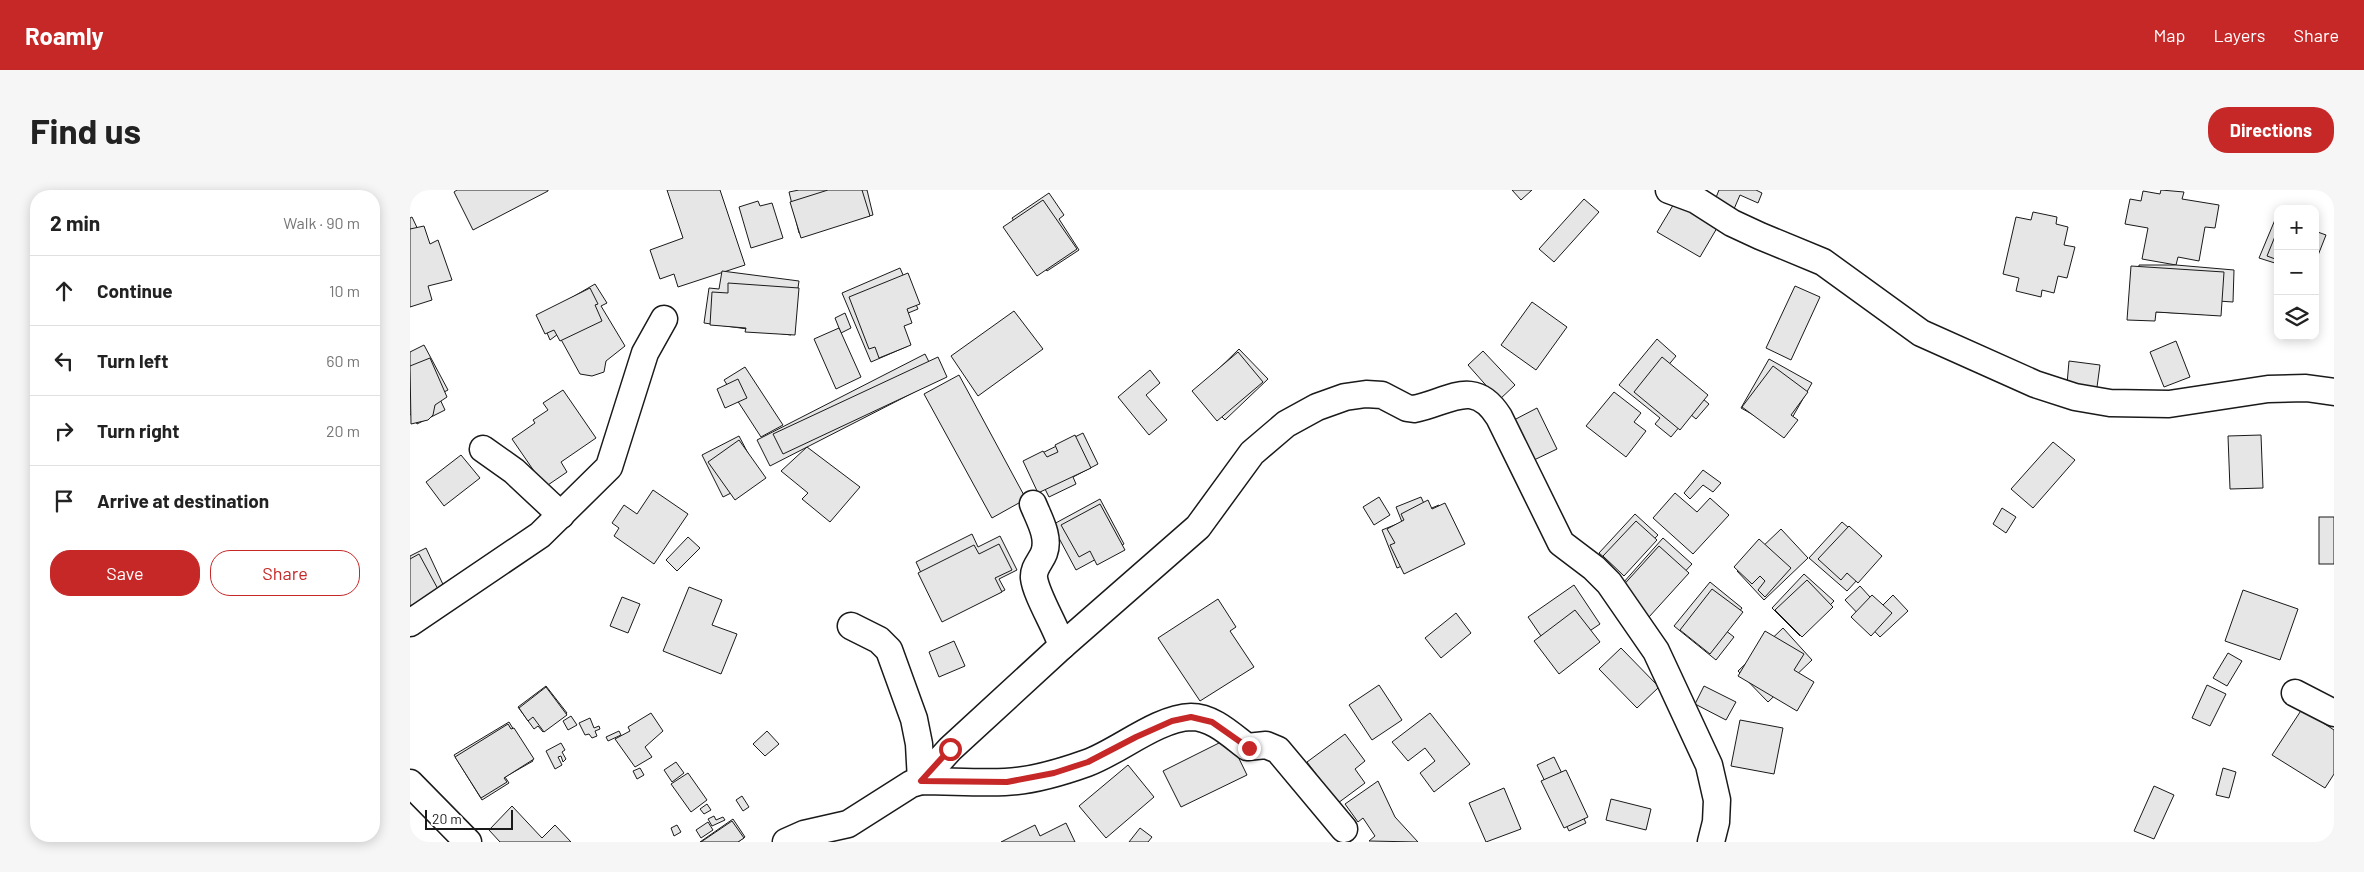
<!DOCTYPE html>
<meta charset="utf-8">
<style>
body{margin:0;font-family:Barlow,sans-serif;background:#f6f6f6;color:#222}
.controls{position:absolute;right:15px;top:15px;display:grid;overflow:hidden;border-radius:10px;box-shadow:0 2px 12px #0003}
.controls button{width:45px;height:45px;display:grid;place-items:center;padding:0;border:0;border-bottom:1px solid #e0e0e0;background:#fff;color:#222;font:25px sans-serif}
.scale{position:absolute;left:15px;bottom:12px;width:88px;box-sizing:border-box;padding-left:5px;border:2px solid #1a1a1a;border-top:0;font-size:14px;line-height:18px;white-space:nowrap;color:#1a1a1a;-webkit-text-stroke:4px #fff;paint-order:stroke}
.stop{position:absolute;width:15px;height:15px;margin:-11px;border:4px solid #c62828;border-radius:50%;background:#fff}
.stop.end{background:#c62828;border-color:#fff;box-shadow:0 1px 5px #0008}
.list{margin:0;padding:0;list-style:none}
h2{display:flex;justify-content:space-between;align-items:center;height:65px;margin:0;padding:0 20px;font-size:21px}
h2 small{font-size:16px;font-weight:400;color:#767676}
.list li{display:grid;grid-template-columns:32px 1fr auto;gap:15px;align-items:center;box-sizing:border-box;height:70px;padding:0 20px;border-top:1px solid #e0e0e0}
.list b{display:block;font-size:19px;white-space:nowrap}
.list em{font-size:16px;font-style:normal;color:#767676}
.actions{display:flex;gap:10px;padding:15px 20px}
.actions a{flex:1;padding:11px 0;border:1px solid #c62828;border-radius:20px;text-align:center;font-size:18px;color:#c62828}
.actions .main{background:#c62828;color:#fff}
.icon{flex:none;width:28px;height:28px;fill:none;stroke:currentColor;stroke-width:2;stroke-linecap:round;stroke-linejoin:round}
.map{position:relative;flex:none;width:1924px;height:652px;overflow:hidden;border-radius:20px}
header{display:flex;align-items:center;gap:30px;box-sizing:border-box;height:70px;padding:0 25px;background:#c62828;color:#fff}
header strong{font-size:24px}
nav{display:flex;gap:28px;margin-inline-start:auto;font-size:18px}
.intro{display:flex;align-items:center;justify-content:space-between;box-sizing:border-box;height:120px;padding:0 30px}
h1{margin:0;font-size:35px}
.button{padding:12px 22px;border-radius:20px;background:#c62828;color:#fff;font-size:18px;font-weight:700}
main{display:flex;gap:30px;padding:0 30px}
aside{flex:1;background:#fff;border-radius:20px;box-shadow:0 2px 12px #0003}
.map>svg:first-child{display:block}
.building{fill:#e6e6e6;stroke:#1a1a1a}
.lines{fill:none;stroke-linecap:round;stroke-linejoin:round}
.minor-casing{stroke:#1a1a1a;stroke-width:29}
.minor{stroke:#fff;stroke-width:26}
.route{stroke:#c62828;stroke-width:6}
</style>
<header>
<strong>Roamly</strong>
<nav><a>Map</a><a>Layers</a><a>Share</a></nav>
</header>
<div class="intro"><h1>Find us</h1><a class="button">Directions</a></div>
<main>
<aside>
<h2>2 min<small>Walk · 90 m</small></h2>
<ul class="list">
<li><svg class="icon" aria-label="ahead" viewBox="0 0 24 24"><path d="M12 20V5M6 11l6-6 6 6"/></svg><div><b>Continue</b></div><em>10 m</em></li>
<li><svg class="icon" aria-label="left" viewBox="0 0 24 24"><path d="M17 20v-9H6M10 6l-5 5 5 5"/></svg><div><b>Turn left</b></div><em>60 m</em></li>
<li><svg class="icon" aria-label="right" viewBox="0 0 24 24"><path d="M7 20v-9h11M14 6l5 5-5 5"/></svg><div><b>Turn right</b></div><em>20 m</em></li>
<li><svg class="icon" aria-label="arrive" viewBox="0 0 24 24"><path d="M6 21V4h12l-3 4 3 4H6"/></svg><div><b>Arrive at destination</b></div></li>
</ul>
<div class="actions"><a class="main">Save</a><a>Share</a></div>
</aside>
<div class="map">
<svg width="1924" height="652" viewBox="0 0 1924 652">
<rect width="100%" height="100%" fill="#fff"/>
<g class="building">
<path d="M47,0H138V1L63,40L44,2Z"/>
<path d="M257,0H310L335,75L268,97L264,84L250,89L240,60L273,48Z"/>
<path d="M389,0H457L463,25L389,43L379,2Z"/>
<path d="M418,0H452L460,26L391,48L380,12Z"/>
<path d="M1102,0H1122L1111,10Z"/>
<path d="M1309,0H1346L1352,3L1348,13L1330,5L1324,19L1305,10Z"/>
<path d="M1751,0L1774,2L1772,9L1809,15L1805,38L1795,37L1789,71L1768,67L1766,75L1732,69L1738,38L1715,34L1720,9L1731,11L1733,1L1750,4Z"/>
<path d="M639,3L654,25L649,29L669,60L637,81L602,28Z"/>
<path d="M1174,9L1189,22L1144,72L1129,59Z"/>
<path d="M633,10L667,59L627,86L593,37Z"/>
<path d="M348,11L350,16L362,13L373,48L341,58L329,17Z"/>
<path d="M1265,12L1307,38L1290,67L1247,42Z"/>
<path d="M1623,22L1647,27L1646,34L1658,37L1654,55L1665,57L1657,88L1648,86L1644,103L1632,100L1631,107L1606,101L1609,88L1593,84L1606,27L1621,30Z"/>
<path d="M1867,25H1868V74L1849,68Z"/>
<path d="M2,27L29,84L0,98V28Z"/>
<path d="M14,36L20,54L28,50L42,90L18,96L22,110L0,117V39Z"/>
<path d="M1868,39V70L1857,66Z"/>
<path d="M1905,41L1916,45L1905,73Z"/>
<path d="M1729,75H1766L1824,80L1823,112L1808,111L1807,125L1727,121Z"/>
<path d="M1721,76L1814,82L1811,126L1746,122L1745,131L1717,130Z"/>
<path d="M490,78L508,119L486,128L498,156L461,172L432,103Z"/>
<path d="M312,81L389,91L381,145L294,133L299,98L309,99Z"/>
<path d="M498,83L510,114L497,119L502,133L494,136L501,155L469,168L465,157L459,159L439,107Z"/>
<path d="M318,93L389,98L385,145L335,142L336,138L300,135L302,102L318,103Z"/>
<path d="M185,94L197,113L191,116L215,156L196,171L194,182L182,186L170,184L148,144L140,150L130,126Z"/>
<path d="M1385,96L1410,107L1381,170L1356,158Z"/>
<path d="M180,98L188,114L185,115L192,131L150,151L144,140L135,144L126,125Z"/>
<path d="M1122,112L1157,137L1126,180L1091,155Z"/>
<path d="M604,121L633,159L568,206L541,166Z"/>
<path d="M435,123L441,138L431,143L425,128Z"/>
<path d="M429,138L451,187L426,199L404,149Z"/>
<path d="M1247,149L1266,166L1256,178L1299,214L1286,229L1280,224L1261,247L1245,234L1250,228L1209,195Z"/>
<path d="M1766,151L1780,187L1754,197L1740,162Z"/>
<path d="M14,155L38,200L28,205L35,220L7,234L2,224L0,225V162Z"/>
<path d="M829,159L858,189L815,230L786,201Z"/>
<path d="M1073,161L1105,195L1089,210L1058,175Z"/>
<path d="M828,162L853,192L807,231L782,201Z"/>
<path d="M515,164L528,190L360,276L347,250Z"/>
<path d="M528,167L537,187L373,264L363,244Z"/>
<path d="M1252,167L1298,205L1270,240L1224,202Z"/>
<path d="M20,168L37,207L25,215L23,225L18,230L1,234L0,176Z"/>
<path d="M1359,169L1402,193L1374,242L1331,218Z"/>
<path d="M1659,171L1690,175L1687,197L1657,194Z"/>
<path d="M1363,176L1398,202L1381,225L1388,230L1374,248L1332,217Z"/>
<path d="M335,177L373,235L351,247L314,190Z"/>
<path d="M740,180L750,193L736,205L757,230L739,245L708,207Z"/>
<path d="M549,185L616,309L582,328L514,204Z"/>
<path d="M328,189L337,208L315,218L307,199Z"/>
<path d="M153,200L186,248L151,272L157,282L135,297L102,249L125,233L123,230L138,220L133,213Z"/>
<path d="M1204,202L1231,223L1224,232L1236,241L1216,267L1176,236Z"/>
<path d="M1127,218L1147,259L1124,270L1104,230Z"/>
<path d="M673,243L688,274L663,287L666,294L639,307L620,269Z"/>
<path d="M665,245L681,278L628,303L613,271L633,261L637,267L648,262L645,255Z"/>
<path d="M1851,245L1853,298L1820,299L1818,246Z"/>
<path d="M329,246L351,288L313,307L292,265Z"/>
<path d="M329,250L356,288L325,310L298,272Z"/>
<path d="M1643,252L1665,270L1623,318L1601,299Z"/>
<path d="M397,257L450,297L420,332L392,309L398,303L371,281Z"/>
<path d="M51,265L70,288L34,316L16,292Z"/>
<path d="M1293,280L1311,293L1303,302L1293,295L1280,309L1274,303Z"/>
<path d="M243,300L278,324L244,374L204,346L209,338L202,333L214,315L227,324Z"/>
<path d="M1265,303L1287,322L1300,308L1319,325L1283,364L1243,328Z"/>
<path d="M969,307L980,325L964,335L953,317Z"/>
<path d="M1011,307L1017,320L1029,315L1042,347L1031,352L1033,359L987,378L972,340L992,332L986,317Z"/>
<path d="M690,309L714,354L666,380L642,335Z"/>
<path d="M1018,310L1022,319L1035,313L1055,354L994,384L980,355L985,353L977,339L994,330L991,324Z"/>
<path d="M690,314L715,360L687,375L680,361L669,367L651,335Z"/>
<path d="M1592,318L1606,327L1596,343L1583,334Z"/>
<path d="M1225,324L1248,345L1212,383L1189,363Z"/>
<rect x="1909" y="327" width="15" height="47"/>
<path d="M1226,331L1247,350L1214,386L1193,366Z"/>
<path d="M1432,332L1470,365L1437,401L1399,368Z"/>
<path d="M1439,336L1472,366L1448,393L1437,383L1431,390L1408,369Z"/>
<path d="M1371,339L1398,368L1354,410L1327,381Z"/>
<path d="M562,344L568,357L590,346L607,380L589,389L595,400L533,430L506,372Z"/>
<path d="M278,347L290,358L267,381L256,370Z"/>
<path d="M1253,348L1282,374L1241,418L1213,393Z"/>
<path d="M1349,349L1381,378L1355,407L1348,400L1355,391L1350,386L1342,394L1324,377Z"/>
<path d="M589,354L602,380L585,388L592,402L532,432L508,383L564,355L569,364Z"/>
<path d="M1249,356L1279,383L1239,427L1209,400Z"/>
<path d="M16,358L37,403L0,420V366Z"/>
<path d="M9,364L29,401L0,416V369Z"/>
<path d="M1394,384L1424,411L1390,446L1362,418Z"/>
<path d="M1397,390L1423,417L1392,447L1365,420Z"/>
<path d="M1300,392L1332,418L1315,440L1324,447L1306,470L1264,436Z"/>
<path d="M1164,395L1190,434L1144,465L1118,427Z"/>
<path d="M1450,396L1470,418L1483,405L1498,421L1470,447L1435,410Z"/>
<path d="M279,397L312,410L302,435L327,444L311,484L253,461Z"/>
<path d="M1302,399L1333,422L1300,464L1270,440Z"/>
<path d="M1833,400L1888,419L1870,470L1815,451Z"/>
<path d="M1462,405L1482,423L1461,446L1441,427Z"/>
<path d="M212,407L230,414L218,443L200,436Z"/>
<path d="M808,409L826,437L820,441L844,477L790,511L748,448Z"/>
<path d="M1165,420L1190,452L1149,484L1124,451Z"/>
<path d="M1046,423L1061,443L1031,468L1015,448Z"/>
<path d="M1373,438L1402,470L1358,512L1328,481Z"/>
<path d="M1355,441L1394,464L1384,480L1404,492L1387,521L1328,486Z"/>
<path d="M544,451L555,476L529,487L519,462Z"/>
<path d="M1211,458L1249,497L1227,518L1189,479Z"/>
<path d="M1818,463L1832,471L1817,496L1803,488Z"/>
<path d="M969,495L992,530L962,550L939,515Z"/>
<path d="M1797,495L1816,504L1800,536L1782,528Z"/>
<path d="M136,496L157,523L133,542L128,536L124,539L108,517Z"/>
<path d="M1294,496L1326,512L1316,530L1285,514Z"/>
<path d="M136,497L157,525L134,542L123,527L118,531L109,518Z"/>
<path d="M1892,519L1924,540V584L1915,598L1862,565Z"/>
<path d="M241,523L253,541L235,557L242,567L225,577L205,549L220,541L218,537Z"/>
<path d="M1020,523L1060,574L1024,602L1010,583L1025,571L1015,558L998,571L982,552Z"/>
<path d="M161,526L167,535L158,540L153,531Z"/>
<path d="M180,528L184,538L189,536L190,539L185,541L187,546L182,548L179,544L175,545L169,533Z"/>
<path d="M1330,530L1373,538L1364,584L1321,576Z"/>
<path d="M99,532L123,571L95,587L99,593L72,610L44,565Z"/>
<path d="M98,534L101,539L104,538L124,569L94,588L97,592L71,608L45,567Z"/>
<path d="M209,541L211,545L198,551L196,547Z"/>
<path d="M357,541L369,554L355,566L343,554Z"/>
<path d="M935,544L955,571L945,579L955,593L928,613L897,572Z"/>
<path d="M819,548L837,585L771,617L753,581Z"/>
<path d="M151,553L155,560L152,562L156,569L153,572L151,566L148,567L152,575L145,579L136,561Z"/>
<path d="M1144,567L1176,633L1159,641L1127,575Z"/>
<path d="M266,572L274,583L262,592L254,580Z"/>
<path d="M718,575L744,607L696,648L669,616Z"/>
<path d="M230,578L234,585L227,589L223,581Z"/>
<path d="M1813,578L1826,582L1819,608L1806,605Z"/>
<path d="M1156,580L1178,627L1154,638L1131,591Z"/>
<path d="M278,583L297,610L281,622L261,594Z"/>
<path d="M968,591L985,627L1008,652L959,651L965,646L953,628L948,632L935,614Z"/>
<path d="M1744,596L1764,605L1744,649L1724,641Z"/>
<path d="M1094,598L1111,639L1076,652L1059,613Z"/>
<path d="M332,606L339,617L333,621L326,610Z"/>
<path d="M1201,609L1241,619L1236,640L1196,630Z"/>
<path d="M297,614L301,620L294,624L290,619Z"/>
<path d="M102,616L132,648L145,635L161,652H90L79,640Z"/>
<path d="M304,626L306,630L313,627L315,630L302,636L298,629Z"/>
<path d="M323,629L335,647L328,652H290Z"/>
<path d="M322,631L334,648L328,652H291Z"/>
<path d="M298,632L303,640L291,648L286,640Z"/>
<path d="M656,633L665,652H591L625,635L630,646Z"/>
<path d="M267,635L271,642L264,646L261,638Z"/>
<path d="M730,638L742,647L738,652H719Z"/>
</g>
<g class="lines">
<g class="minor-casing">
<g id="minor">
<path d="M1259,0L1286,10L1322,33L1350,46L1413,72L1511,143L1625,194L1665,207L1700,213L1759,214L1858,199L1896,198L1924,202"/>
<path d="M73,259L104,281L151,325"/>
<path d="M0,433L130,345L199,277L235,163L254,129"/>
<path d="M441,436L469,450L479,460L504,529L509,554L511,591"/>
<path d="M652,456L788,337L842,263L876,234L907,217L935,207L956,204L972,205L997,218L1004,219C1039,212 1064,187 1089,227L1151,353L1184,378L1199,393L1246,461L1299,575L1307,610L1306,632L1301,652"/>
<path d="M1885,503L1924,523"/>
<path d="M511,591L540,559L652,456C646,437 626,405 624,388C623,378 631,371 634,363C640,347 629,329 623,314"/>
<path d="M0,593L58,652"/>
<path d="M376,652L394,644L438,634L501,594L511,591C539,591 567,593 595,592C621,591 652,582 677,573C708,562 747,528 781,527C803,527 821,545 837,557L856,555L868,560L934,639"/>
</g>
</g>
<use href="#minor" class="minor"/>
</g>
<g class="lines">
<path class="route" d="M540,559L511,591L597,592L644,583L678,572L726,547L762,531L781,527L802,532L839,558"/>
</g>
</svg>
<div class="controls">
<button>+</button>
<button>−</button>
<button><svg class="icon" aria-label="layers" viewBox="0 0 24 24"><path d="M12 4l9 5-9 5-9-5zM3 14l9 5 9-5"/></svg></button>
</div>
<div class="scale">20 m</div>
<div class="stop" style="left:540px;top:559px"></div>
<div class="stop end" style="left:839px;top:558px"></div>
</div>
</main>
